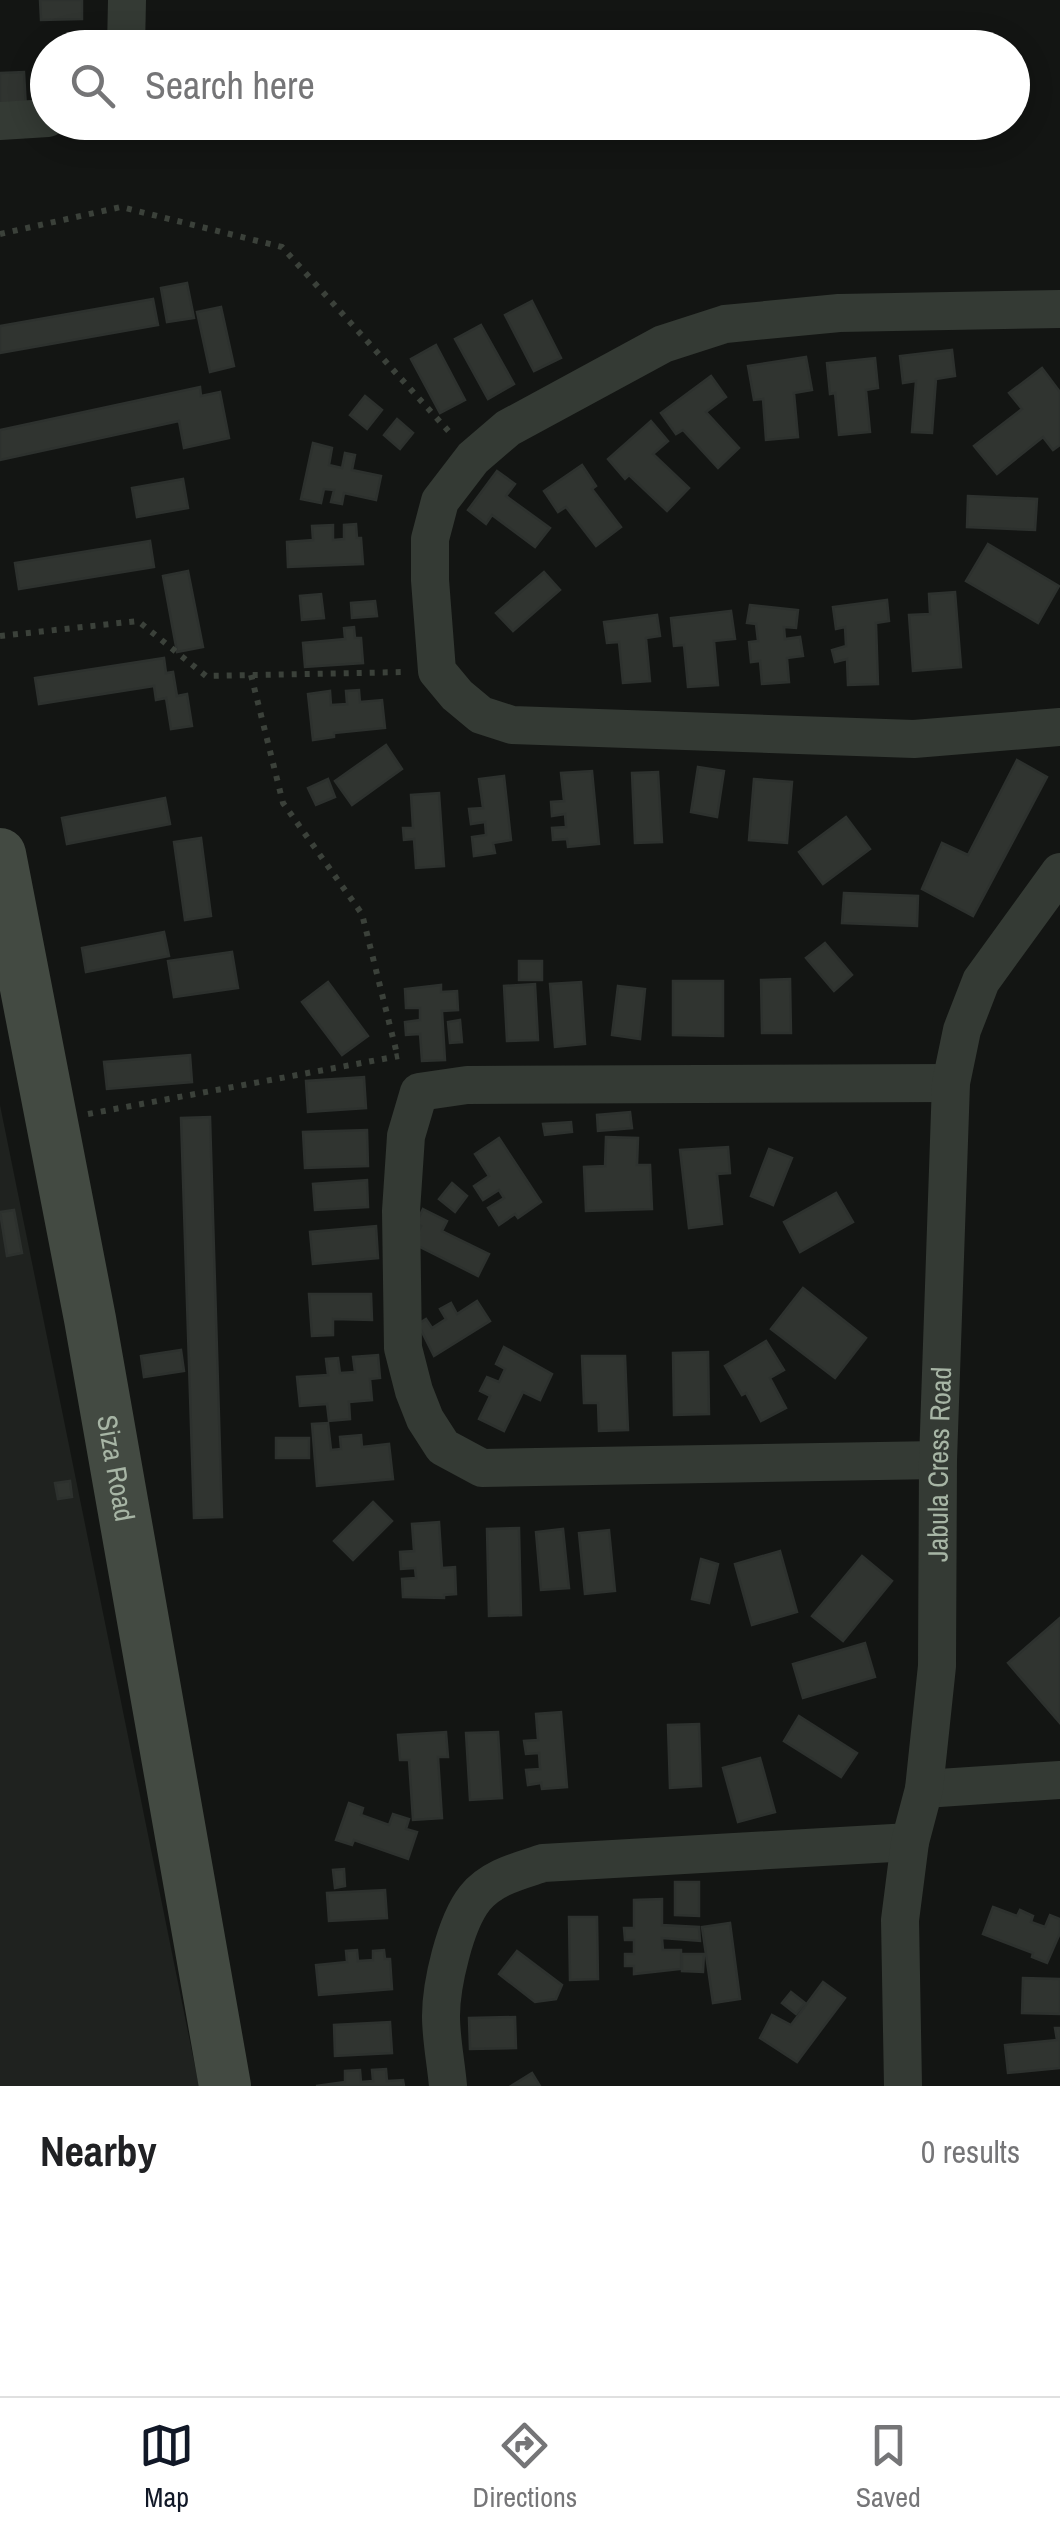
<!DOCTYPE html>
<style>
body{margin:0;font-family:"Archivo Narrow",sans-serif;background:#f2f2f2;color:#202124}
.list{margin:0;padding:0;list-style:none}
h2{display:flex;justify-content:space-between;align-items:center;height:130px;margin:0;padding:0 40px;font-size:42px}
h2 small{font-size:32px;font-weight:400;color:#757577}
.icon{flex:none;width:55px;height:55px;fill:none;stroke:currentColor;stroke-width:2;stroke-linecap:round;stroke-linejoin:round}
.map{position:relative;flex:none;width:1060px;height:2086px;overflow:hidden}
.search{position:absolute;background:#fff;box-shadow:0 5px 25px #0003;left:30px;right:30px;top:30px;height:110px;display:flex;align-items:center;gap:25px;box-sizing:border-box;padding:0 35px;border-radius:55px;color:#757577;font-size:38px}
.sheet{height:310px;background:#fff}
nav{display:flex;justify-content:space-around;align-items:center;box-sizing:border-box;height:140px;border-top:2px solid #e0e0e0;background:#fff;font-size:28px;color:#757577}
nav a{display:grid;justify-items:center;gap:5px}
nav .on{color:#111827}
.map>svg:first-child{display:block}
.built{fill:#1f221f}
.building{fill:#303430;stroke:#2d312e;stroke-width:2.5}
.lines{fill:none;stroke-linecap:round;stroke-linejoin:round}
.path{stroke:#3b413a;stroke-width:6;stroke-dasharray:5 8;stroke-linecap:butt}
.street{stroke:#343a34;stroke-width:38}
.secondary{stroke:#434a42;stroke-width:52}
.labels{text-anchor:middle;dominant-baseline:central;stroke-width:9;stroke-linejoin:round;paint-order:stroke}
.street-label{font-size:28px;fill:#a7b5a5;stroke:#0e100e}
</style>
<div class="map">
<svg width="1060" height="2086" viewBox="0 0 1060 2086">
<rect width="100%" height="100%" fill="#131513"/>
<path class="built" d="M0,1105L199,2086H0Z"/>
<g class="building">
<path d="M40,0H82V19L41,20Z"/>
<path d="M24,72L26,108L0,109V73Z"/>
<path d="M187,283L194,318L167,322L161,288Z"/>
<path d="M153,299L158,325L0,353V326Z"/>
<path d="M532,301L561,358L534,371L505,315Z"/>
<path d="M221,307L234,366L210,372L197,312Z"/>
<path d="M481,325L514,384L488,399L455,339Z"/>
<path d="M436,345L465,400L440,413L411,359Z"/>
<path d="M952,350L955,376L936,379L932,433L912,432L916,381L903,383L900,356Z"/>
<path d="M806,357L812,390L794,393L798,437L766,440L763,399L754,400L748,366Z"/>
<path d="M875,358L878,388L866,390L870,432L839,435L835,393L830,394L827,363Z"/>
<path d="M1042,368L1060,392V445L1053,450L1043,437L997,474L974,446L1022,409L1009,393Z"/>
<path d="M711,376L726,397L706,412L739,448L718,468L683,430L676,434L661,413Z"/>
<path d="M200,387L201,396L220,392L229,438L184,448L179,421L0,460V430Z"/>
<path d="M365,396L382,410L367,429L350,415Z"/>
<path d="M397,419L413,433L400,449L384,435Z"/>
<path d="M651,421L668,441L653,454L689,488L667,511L629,475L625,479L608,459Z"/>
<path d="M313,443L332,448L329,465L342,468L345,453L355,455L352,470L381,476L376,500L344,493L342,504L331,502L334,490L324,489L321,503L301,499Z"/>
<path d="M582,465L596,486L592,489L621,527L596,546L566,507L558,512L544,491Z"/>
<path d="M497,471L515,484L506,496L550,528L535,547L492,515L486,524L468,510Z"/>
<path d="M183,479L188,508L137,517L132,488Z"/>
<path d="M968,496L1037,499L1035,530L967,527Z"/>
<path d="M356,524L357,538H361L363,564L288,567L287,542L313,540L312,526L333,525V540L344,539V525Z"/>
<path d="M150,541L154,567L19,589L15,563Z"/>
<path d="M988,544L1059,586L1038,623L966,581Z"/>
<path d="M188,571L203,647L177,652L163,576Z"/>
<path d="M544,572L560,590L513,631L496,613Z"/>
<path d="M955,592L961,667L913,671L909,615L930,614L929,594Z"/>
<path d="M321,594L324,618L302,620L300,596Z"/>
<path d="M887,600L889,621L876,623L878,684L848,685L847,659L835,662L832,650L846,646L845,627L836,629L833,607Z"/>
<path d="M375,601L377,616L352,618L351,603Z"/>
<path d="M750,605L798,610L796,628L784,627L785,639L800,637L803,656L787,658L789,682L762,684L760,661L751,662L749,642L758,641L756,624L747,623Z"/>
<path d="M731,611L735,639L714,641L718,685L688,687L684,645L674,646L671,618Z"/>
<path d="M657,615L660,636L646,638L650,681L623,683L619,642L607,643L604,622Z"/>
<path d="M354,627L355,638H361L363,663L305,667L303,643L345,639L344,628Z"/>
<path d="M164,658L166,673L173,672L177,696L187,694L192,726L171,729L166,698L156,700L154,686L39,704L35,678Z"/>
<path d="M359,690L360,702L382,700L385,728L334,733V737L313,740L308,694L330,691L331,705L347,704L346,691Z"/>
<path d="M386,745L402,769L352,805L335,781Z"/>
<path d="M1017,760L1047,777L973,916L922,889L942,843L968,855Z"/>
<path d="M698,767L724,771L717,817L691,812Z"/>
<path d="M592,771L599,844L568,847L567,839L553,840L552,828L566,827L565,814L552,816L551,802L564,801L561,773Z"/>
<path d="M658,772L662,842L635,843L632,773Z"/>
<path d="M504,776L511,840L493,843L495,853L474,856L472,837L486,835L485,822L471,824L469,809L483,808L479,779Z"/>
<path d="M328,779L335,797L316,805L308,788Z"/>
<path d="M754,779L792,782L787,843L749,840Z"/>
<path d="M439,793L444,866L416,868L414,839L404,840L403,828H413L411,795Z"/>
<path d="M165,798L170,824L67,844L62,818Z"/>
<path d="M846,817L870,849L823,884L799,852Z"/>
<path d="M201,838L211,916L185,920L174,842Z"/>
<path d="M844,893L918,896L917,926L842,923Z"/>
<path d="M164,932L169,956L86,972L82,948Z"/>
<path d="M825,943L852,975L834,991L806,958Z"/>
<path d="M232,952L238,988L174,997L168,961Z"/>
<rect x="519" y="961" width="23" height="19"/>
<path d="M790,979L791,1033H762L761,980Z"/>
<path d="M673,981H723V1036L673,1035Z"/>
<path d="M328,982L368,1036L342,1055L302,1002Z"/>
<path d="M581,982L585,1044L555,1047L550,984Z"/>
<path d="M535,984L538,1040L507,1041L504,986Z"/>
<path d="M441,985V992L457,991L458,1010L442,1011L445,1060L422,1061L420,1034L406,1035L405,1022L420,1020V1008H406L405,989Z"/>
<path d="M618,986L645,989L640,1039L612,1035Z"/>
<path d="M460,1020L462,1042L450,1043L448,1022Z"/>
<path d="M190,1055L192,1082L107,1089L104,1062Z"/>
<path d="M364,1077L366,1108L308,1112L306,1081Z"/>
<path d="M630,1112L632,1128L598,1131L597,1115Z"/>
<path d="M210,1117L222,1517L194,1518L181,1118Z"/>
<path d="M571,1122L572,1132L545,1135L543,1124Z"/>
<path d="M367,1130L368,1166L305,1168L303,1132Z"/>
<path d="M606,1137L638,1138L637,1165H650L652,1209L586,1211L584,1167L605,1166Z"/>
<path d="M499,1138L541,1202L518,1218L515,1214L499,1225L488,1208L504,1198L499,1190L483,1200L474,1186L489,1176L475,1154Z"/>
<path d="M728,1147L730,1173L717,1174L722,1224L689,1228L680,1150Z"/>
<path d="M769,1149L792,1158L773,1205L751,1196Z"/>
<path d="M367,1180L368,1207L315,1210L313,1184Z"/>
<path d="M452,1183L467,1196L455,1212L439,1199Z"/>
<path d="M836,1193L853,1222L800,1252L784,1222Z"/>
<path d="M423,1209L447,1221L442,1231L489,1254L478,1276L412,1243L421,1226L416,1223Z"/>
<path d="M14,1210L22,1253L7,1256L0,1212Z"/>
<path d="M376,1226L378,1258L313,1264L310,1232Z"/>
<path d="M803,1288L866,1338L835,1378L771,1329Z"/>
<path d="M309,1294H371L372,1320L333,1319V1335L312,1336Z"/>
<path d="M477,1301L490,1321L434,1356L418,1324L426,1319L432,1328L446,1319L440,1309L451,1303L457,1314Z"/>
<path d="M766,1341L784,1370L770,1378L786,1408L761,1421L746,1393L742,1395L725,1366Z"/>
<path d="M504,1347L552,1374L540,1400L523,1392L504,1431L479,1419L490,1396L480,1391L487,1377L499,1382L505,1369L496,1364Z"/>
<path d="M181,1350L184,1371L144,1377L141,1356Z"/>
<path d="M708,1352L709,1414L674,1415L673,1353Z"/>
<path d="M378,1355L380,1378L370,1379L372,1400L349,1402L350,1419L329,1421L327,1404L300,1406L297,1377L328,1375L326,1359L338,1358L340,1373L355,1372L353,1357Z"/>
<path d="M582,1356H625L628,1430L599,1431L598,1403H584Z"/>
<path d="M328,1423L331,1450L341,1449L340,1437L361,1435L362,1447L389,1444L393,1479L317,1486L312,1424Z"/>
<rect x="276" y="1438" width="33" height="20"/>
<path d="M70,1481L72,1497L58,1499L55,1483Z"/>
<path d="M373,1502L392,1521L353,1560L334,1541Z"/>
<path d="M439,1522L442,1568L455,1567L456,1594L444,1595V1598L403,1597L402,1579L416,1578L415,1568L401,1569L400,1552L414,1551L412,1524Z"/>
<path d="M519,1528L521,1615L489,1616L487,1529Z"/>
<path d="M563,1529L569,1588L541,1590L536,1532Z"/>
<path d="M609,1530L615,1591L585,1594L579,1533Z"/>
<path d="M780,1551L797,1612L752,1625L735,1564Z"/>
<path d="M862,1556L892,1581L843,1641L812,1616Z"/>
<path d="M701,1559L718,1564L709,1603L692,1599Z"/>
<path d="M1060,1618V1723L1008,1663Z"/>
<path d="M865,1643L875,1677L803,1698L793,1664Z"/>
<path d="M561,1712L567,1787L542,1789L541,1783L528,1785L526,1770L540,1769L539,1753L526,1754L524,1741L538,1740L536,1714Z"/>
<path d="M799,1716L857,1753L841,1777L784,1741Z"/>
<path d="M699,1724L701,1786L670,1788L668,1725Z"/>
<path d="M446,1732L448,1757H438L442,1818L413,1820L409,1760H400L398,1735Z"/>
<path d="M498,1732L502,1798L470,1800L466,1733Z"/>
<path d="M760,1758L775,1812L738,1822L723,1768Z"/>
<path d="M349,1803L363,1808L361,1815L389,1825L393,1814L409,1819L406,1829L417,1832L408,1859L354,1840L352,1845L336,1840Z"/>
<path d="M344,1869L345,1886L335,1888L333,1870Z"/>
<path d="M675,1882H699V1916L675,1915Z"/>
<path d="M385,1890L387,1918L329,1921L327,1893Z"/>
<path d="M662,1899V1925L699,1927L700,1941L662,1938L663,1950H681V1969L634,1974V1966H625V1954H634V1940H625L624,1928H634V1900Z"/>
<path d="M993,1907L1017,1916L1020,1910L1033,1916L1031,1922L1045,1927L1050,1915L1060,1919V1933L1047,1963L1032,1957L1033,1953L983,1934Z"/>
<path d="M569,1917H597L598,1979L570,1980Z"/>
<path d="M730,1923L740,1999L713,2003L702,1927Z"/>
<path d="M357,1950L358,1961L373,1960V1951L384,1950L385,1959H390L392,1989L319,1995L316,1965L347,1962L346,1951Z"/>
<path d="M517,1951L562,1985L556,1999L535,2002L499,1974Z"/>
<path d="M682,1954H704L703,1972L682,1971Z"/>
<path d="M1023,1978L1060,1979V2014L1022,2013Z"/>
<path d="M823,1982L845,1998L797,2062L760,2038L772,2015L791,2025Z"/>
<path d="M791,1992L805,2003L796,2014L782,2003Z"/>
<path d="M515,2017L516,2048L470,2049L469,2018Z"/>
<path d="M390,2022L392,2053L335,2056L334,2025Z"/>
<path d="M1055,2028H1060V2068L1008,2073L1005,2045L1057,2040Z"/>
<path d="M386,2069L387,2081L403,2080L404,2086H316L345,2082V2071L360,2070L361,2082L373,2081L372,2070Z"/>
<path d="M532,2073L540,2086H511Z"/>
</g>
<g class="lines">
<g class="path">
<path d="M0,234L121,207L282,247L452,435"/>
<path d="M0,636L138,621L206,676L406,672"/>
<path d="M251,675L283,803L362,914L397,1054"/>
<path d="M88,1114L399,1056"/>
</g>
<g class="street">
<path d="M126,48L127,0"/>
<path d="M0,121L48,118"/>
<path d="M1060,309L839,313L725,324L663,344L508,428L473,458L440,501L430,539V580L437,671L457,695L481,715L512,725L914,739L1060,727"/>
<path d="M938,1460L482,1468L443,1447L425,1419L414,1391L403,1348L401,1211L406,1136L419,1092L467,1085L951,1083"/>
<path d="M924,1789L1060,1780"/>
<path d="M448,2086C446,2063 441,2039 441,2016C441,1985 455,1923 475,1898C492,1877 519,1871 543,1863L910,1842"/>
<path id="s1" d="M903,2086L900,1920L910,1842L924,1789L937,1666L938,1460L951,1083L962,1030L981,981L1060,872"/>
</g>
<path class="secondary" id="s2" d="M0,854L90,1319L225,2086"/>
</g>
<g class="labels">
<g class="street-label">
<text stroke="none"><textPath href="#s1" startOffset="625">Jabula Cress Road</textPath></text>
<text stroke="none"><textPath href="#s2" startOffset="625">Siza Road</textPath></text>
</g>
</g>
</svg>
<div class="search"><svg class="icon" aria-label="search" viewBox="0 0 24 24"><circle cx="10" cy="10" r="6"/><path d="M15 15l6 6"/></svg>Search here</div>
</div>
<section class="sheet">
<h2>Nearby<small>0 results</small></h2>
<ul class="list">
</ul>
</section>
<nav>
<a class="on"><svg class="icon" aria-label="map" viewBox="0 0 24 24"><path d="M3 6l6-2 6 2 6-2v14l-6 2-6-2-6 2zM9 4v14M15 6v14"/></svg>Map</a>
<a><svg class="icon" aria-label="directions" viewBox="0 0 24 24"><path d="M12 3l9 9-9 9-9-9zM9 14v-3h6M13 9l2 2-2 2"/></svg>Directions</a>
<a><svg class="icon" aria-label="saved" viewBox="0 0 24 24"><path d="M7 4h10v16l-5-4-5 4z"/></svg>Saved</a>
</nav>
